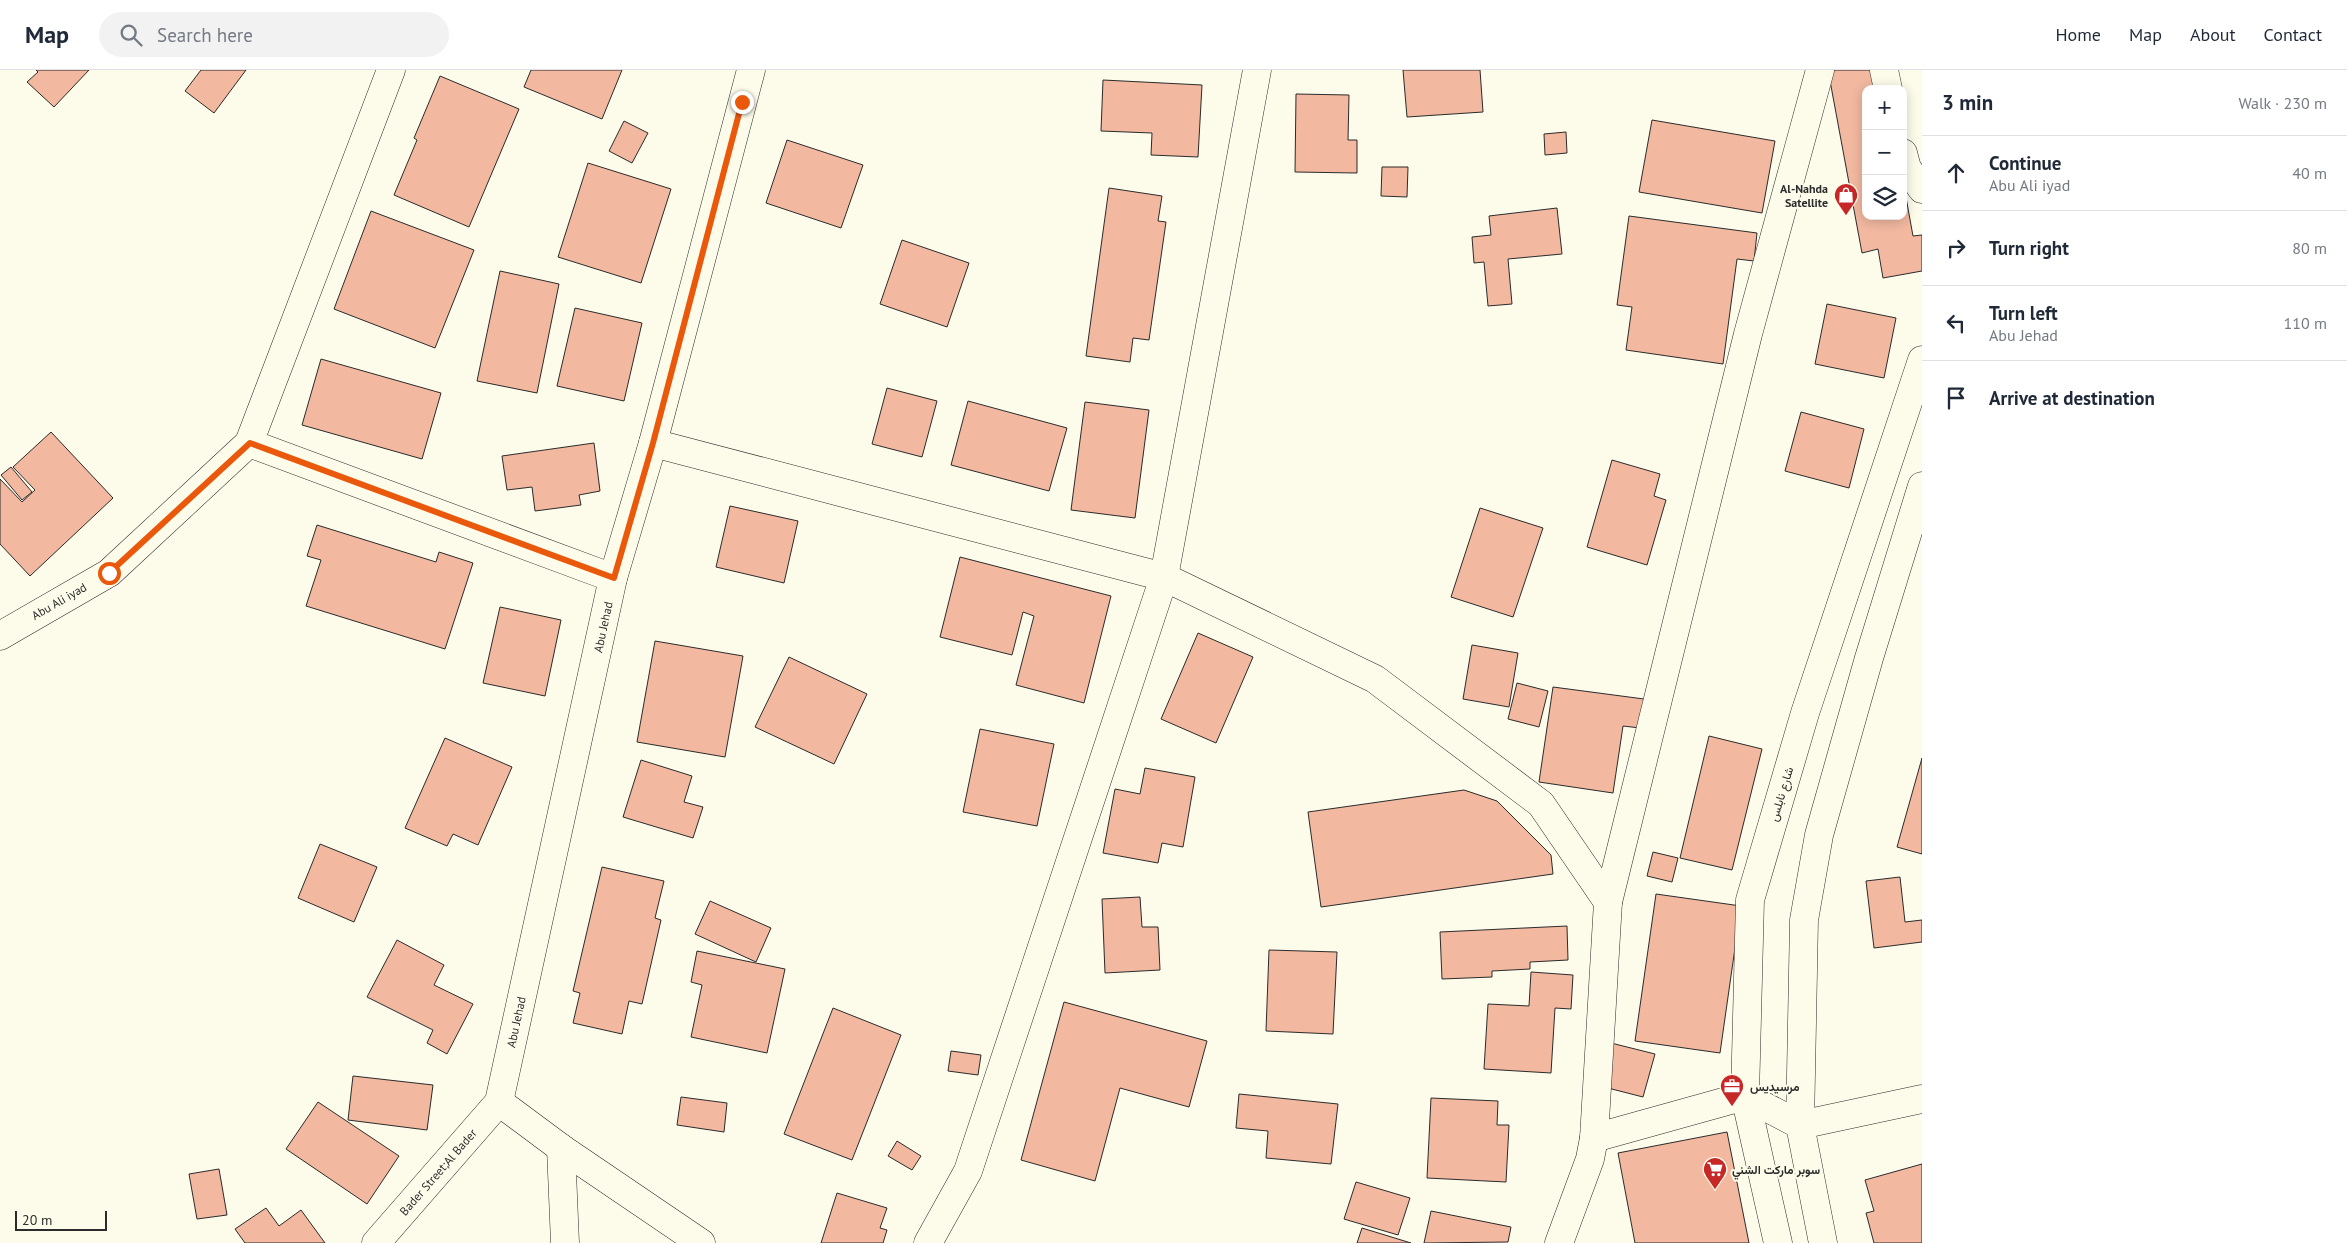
<!DOCTYPE html>
<meta charset="utf-8">
<style>
body{margin:0;font-family:"PT Sans",Vazirmatn,sans-serif;background:#f2f2f3;color:#1f2937}
.controls{position:absolute;right:15px;top:15px;display:grid;overflow:hidden;border-radius:10px;box-shadow:0 2px 12px #0003}
.controls button{width:45px;height:45px;display:grid;place-items:center;padding:0;border:0;border-bottom:1px solid #e0e1e3;background:#fff;color:#1f2937;font:25px sans-serif}
.scale{position:absolute;left:15px;bottom:12px;width:92px;box-sizing:border-box;padding-left:5px;border:2px solid #2b2b2b;border-top:0;font-size:14px;line-height:18px;white-space:nowrap;color:#2b2b2b;-webkit-text-stroke:4px #fdfbea;paint-order:stroke}
.stop{position:absolute;width:15px;height:15px;margin:-11px;border:4px solid #ea580c;border-radius:50%;background:#fff}
.stop.end{background:#ea580c;border-color:#fff;box-shadow:0 1px 5px #0008}
.list{margin:0;padding:0;list-style:none}
h2{display:flex;justify-content:space-between;align-items:center;height:65px;margin:0;padding:0 20px;font-size:21px}
h2 small{font-size:16px;font-weight:400;color:#747a83}
.list li{display:grid;grid-template-columns:32px 1fr auto;gap:15px;align-items:center;box-sizing:border-box;height:75px;padding:0 20px;border-top:1px solid #e0e1e3}
.list b{display:block;font-size:19px;white-space:nowrap}
.list p{margin:0;font-size:16px;white-space:nowrap;color:#747a83}
.list em{font-size:16px;font-style:normal;color:#747a83}
.icon{flex:none;width:28px;height:28px;fill:none;stroke:currentColor;stroke-width:2;stroke-linecap:round;stroke-linejoin:round}
.map{position:relative;flex:none;width:1922px;height:1173px;overflow:hidden}
header{display:flex;align-items:center;gap:30px;box-sizing:border-box;height:70px;padding:0 25px;background:#fff;border-bottom:1px solid #e0e1e3}
header strong{font-size:24px}
nav{display:flex;gap:28px;margin-inline-start:auto;font-size:18px}
.search{width:350px;height:45px;background:#f2f2f3;display:flex;align-items:center;gap:12px;box-sizing:border-box;padding:0 18px;border-radius:28px;color:#747a83;font-size:19px}
main{display:flex}
aside{flex:1;background:#fff}
.map>svg:first-child{display:block}
.building{fill:#f2b8a0;stroke:#2b2b2b}
.lines{fill:none;stroke-linecap:round;stroke-linejoin:round}
.street-casing{stroke:#2b2b2b;stroke-width:29}
.secondary-casing{stroke:#2b2b2b;stroke-width:29}
.street{stroke:#fdfbea;stroke-width:28}
.secondary{stroke:#fdfbea;stroke-width:28}
.route{stroke:#ea580c;stroke-width:6}
.labels{text-anchor:middle;dominant-baseline:central;stroke-width:4;stroke-linejoin:round;paint-order:stroke}
.poi-label{font-size:12px;font-weight:bold;fill:#2b2b2b;stroke:#fdfbea;text-anchor:start}
.street-label{font-size:12px;fill:#2b2b2b;stroke:#fdfbea}
</style>
<header>
<strong>Map</strong>
<div class="search"><svg class="icon" aria-label="search" viewBox="0 0 24 24"><circle cx="10" cy="10" r="6"/><path d="M15 15l6 6"/></svg>Search here</div>
<nav><a>Home</a><a>Map</a><a>About</a><a>Contact</a></nav>
</header>
<main>
<div class="map">
<svg width="1922" height="1173" viewBox="0 0 1922 1173">
<rect width="100%" height="100%" fill="#fdfbea"/>
<g class="building">
<path d="M36,0H89L54,37L27,12L38,2Z"/>
<path d="M201,0H246L214,43L185,21Z"/>
<path d="M531,0H622L602,49L524,17Z"/>
<path d="M1403,0H1480L1483,42L1407,47Z"/>
<path d="M1828,0H1883L1886,19H1866V146H1903V111L1913,166L1922,165V201L1883,208L1878,179L1862,183Z"/>
<path d="M440,6L519,39L469,157L394,125L417,70L414,68Z"/>
<path d="M1103,10L1202,15L1198,87L1151,85L1152,63L1101,61Z"/>
<path d="M1296,24L1349,25L1348,70H1357V103L1295,102Z"/>
<path d="M1652,50L1775,71L1762,143L1639,122Z"/>
<path d="M624,51L648,63L632,93L609,81Z"/>
<path d="M1566,62L1567,83L1545,85L1544,64Z"/>
<path d="M787,70L863,95L841,158L766,133Z"/>
<path d="M588,93L671,119L641,213L558,187Z"/>
<path d="M1382,97H1408L1407,127L1381,126Z"/>
<path d="M1109,118L1162,126L1158,151L1166,152L1149,270L1133,268L1130,292L1086,286Z"/>
<path d="M1557,138L1562,184L1508,189L1512,234L1488,236L1484,192L1474,193L1472,167L1491,165L1489,146Z"/>
<path d="M371,141L474,180L435,278L334,239Z"/>
<path d="M1629,146L1757,163L1754,191L1737,189L1723,294L1626,280L1632,237L1617,235Z"/>
<path d="M902,170L969,193L947,257L880,234Z"/>
<path d="M500,201L559,214L537,323L477,311Z"/>
<path d="M1827,234L1896,248L1884,308L1815,294Z"/>
<path d="M575,238L642,253L624,331L557,316Z"/>
<path d="M321,289L441,323L422,389L302,355Z"/>
<path d="M887,318L937,331L922,387L872,374Z"/>
<path d="M968,331L1067,358L1049,421L951,395Z"/>
<path d="M1085,332L1149,340L1135,448L1071,440Z"/>
<path d="M1801,342L1864,359L1849,418L1785,401Z"/>
<path d="M51,362L113,428L30,506L0,474V409L22,432L35,420L13,397Z"/>
<path d="M594,373L600,421L579,425L581,435L535,441L532,417L507,420L502,386Z"/>
<path d="M1612,390L1660,404L1654,426L1666,430L1647,495L1587,477Z"/>
<path d="M11,397L32,422L22,430L1,405Z"/>
<path d="M730,436L798,451L784,513L716,497Z"/>
<path d="M1480,438L1543,458L1513,547L1451,527Z"/>
<path d="M317,455L436,492L439,482L473,493L445,579L306,536L321,490L307,486Z"/>
<path d="M960,487L1111,526L1084,633L1016,615L1034,546L1023,542L1012,585L940,567Z"/>
<path d="M500,537L561,550L545,626L483,613Z"/>
<path d="M1198,563L1253,587L1216,673L1161,649Z"/>
<path d="M655,571L743,586L725,687L637,672Z"/>
<path d="M1472,575L1518,583L1509,637L1463,629Z"/>
<path d="M789,587L867,624L834,694L755,657Z"/>
<path d="M1517,613L1548,621L1539,657L1508,649Z"/>
<path d="M1553,617L1644,629L1640,658L1623,656L1613,723L1539,712Z"/>
<path d="M980,659L1054,674L1037,756L963,742Z"/>
<path d="M1709,666L1762,679L1732,800L1680,788Z"/>
<path d="M445,668L512,697L478,775L453,764L447,776L405,758Z"/>
<path d="M1922,688V784L1897,777Z"/>
<path d="M641,690L692,706L684,732L703,737L693,768L623,747Z"/>
<path d="M1145,698L1195,707L1183,777L1162,773L1158,793L1103,783L1115,719L1140,724Z"/>
<path d="M1464,720L1497,731L1551,785L1553,804L1321,837L1308,742Z"/>
<path d="M320,774L377,797L354,852L298,828Z"/>
<path d="M1653,782L1678,788L1672,812L1647,806Z"/>
<path d="M602,797L664,811L655,848L661,850L642,934L629,931L622,964L573,953L580,923L573,921Z"/>
<path d="M1900,807L1905,852L1922,850V872L1874,878L1866,811Z"/>
<path d="M1656,824L1741,836L1720,983L1635,971Z"/>
<path d="M1140,827L1142,857H1158L1160,900L1105,903L1102,829Z"/>
<path d="M710,831L771,858L756,892L695,864Z"/>
<path d="M1567,856L1568,890L1530,892V899L1492,901V907L1442,909L1440,862Z"/>
<path d="M397,870L444,895L434,915L473,934L447,984L427,973L433,960L367,927Z"/>
<path d="M1269,880L1337,882L1333,964L1266,961Z"/>
<path d="M697,881L785,899L767,983L691,967L702,915L691,912Z"/>
<path d="M1531,902L1573,905L1571,939L1555,938L1551,1003L1484,999L1488,934L1529,936Z"/>
<path d="M1064,932L1207,971L1189,1037L1120,1018L1095,1111L1021,1090Z"/>
<path d="M833,938L901,965L852,1090L784,1064Z"/>
<path d="M1611,973L1655,984L1643,1027L1600,1016Z"/>
<path d="M951,981L981,985L978,1005L948,1001Z"/>
<path d="M353,1006L433,1015L427,1060L348,1050Z"/>
<path d="M1239,1024L1338,1034L1331,1094L1266,1088L1268,1061L1236,1058Z"/>
<path d="M681,1027L727,1033L724,1062L677,1055Z"/>
<path d="M1431,1028L1498,1031L1497,1055H1509L1506,1112L1427,1108Z"/>
<path d="M318,1032L399,1086L367,1134L286,1079Z"/>
<path d="M1727,1062L1749,1173H1635L1618,1083Z"/>
<path d="M897,1071L921,1086L912,1100L888,1086Z"/>
<path d="M1922,1094V1173H1874L1866,1143L1874,1141L1865,1110Z"/>
<path d="M219,1099L227,1145L197,1149L189,1104Z"/>
<path d="M1356,1112L1410,1128L1398,1165L1344,1149Z"/>
<path d="M837,1123L887,1138L880,1158L887,1160L883,1173H821Z"/>
<path d="M266,1138L279,1156L301,1140L325,1173H245L235,1159Z"/>
<path d="M1431,1141L1511,1157L1508,1172L1424,1173Z"/>
<path d="M1362,1158L1411,1173H1357Z"/>
</g>
<g class="lines">
<g class="street-casing">
<g id="street">
<path d="M1884,0L1888,19"/>
<path d="M1903,83L1907,98L1922,119"/>
<path d="M249,373L613,508"/>
<path d="M653,373L1164,507L1375,609L1541,734L1608,832"/>
<path d="M0,566L109,503L249,373L391,0"/>
<path d="M499,1032L561,1078L701,1173"/>
<path d="M1594,1068L1745,1026L1800,1055L1922,1029"/>
<path d="M561,1078L565,1173"/>
<path d="M376,1173L499,1032L613,508L653,373L751,0"/>
<path d="M928,1173L968,1101L1164,507L1257,0"/>
<path d="M1559,1173L1590,1089L1594,1068L1608,832L1748,264L1820,0"/>
</g>
</g>
<g class="secondary-casing">
<g id="secondary">
<path d="M1778,1173L1745,1026L1750,830L1805,643L1922,290"/>
<path d="M1823,1173L1800,1055L1804,850L1819,765L1869,588L1922,416"/>
</g>
</g>
<use href="#street" class="street"/>
<use href="#secondary" class="secondary"/>
</g>
<g class="lines">
<path class="route" d="M109,503L250,373L614,508L653,373L742,32"/>
</g>
<defs>
<g id="shop-pin" transform="scale(1.25)"><path d="M0 17L-7.5 6A9.5 9.5 0 1 1 7.5 6Z" fill="#c62828" stroke="#fdfbea"/><path d="M-5-2.5h2.3a2.7 3.5 0 0 1 5.4 0H5L5.5 6h-11ZM-1.5-2.5h3a1.5 2.3 0 0 0-3 0Z" fill="#fff"/></g>
<g id="office-pin" transform="scale(1.25)"><path d="M0 17L-7.5 6A9.5 9.5 0 1 1 7.5 6Z" fill="#c62828" stroke="#fdfbea"/><path d="M-6-3h4V-5.5h4V-3h4V5H-6ZM-1-4.5V-3h2v-1.5ZM-6 0V1H6V0Z" fill="#fff"/></g>
<g id="supermarket-pin" transform="scale(1.25)"><path d="M0 17L-7.5 6A9.5 9.5 0 1 1 7.5 6Z" fill="#c62828" stroke="#fdfbea"/><path d="M-6-5.5h2.5l.6 2H6L4.5 2H-2.5L-4.4-4H-6ZM-1.5 3.2a1.3 1.3 0 1 0 .1 0ZM3 3.2a1.3 1.3 0 1 0 .1 0Z" fill="#fff"/></g>
</defs>
<g fill-rule="evenodd">
<use href="#shop-pin" x="1846" y="125"/>
<use href="#office-pin" x="1732" y="1016"/>
<use href="#supermarket-pin" x="1715" y="1099"/>
</g>
<g class="labels">
<g class="poi-label">
<text x="1828" y="118" text-anchor="end">Al-Nahda<tspan x="1828" dy="14">Satellite</tspan></text>
<text x="1750" y="1016">مرسيديس</text>
<text x="1732" y="1099">سوبر ماركت الشني</text>
</g>
<g class="street-label">
<text transform="translate(59 531) rotate(-30)">Abu Ali iyad</text>
<text transform="translate(603 557) rotate(-78)">Abu Jehad</text>
<text transform="translate(1781 724) rotate(-73)">شارع نابلس</text>
<text transform="translate(516 952) rotate(-78)">Abu Jehad</text>
<text transform="translate(438 1102) rotate(-49)">Bader Street;Al Bader</text>
</g>
</g>
</svg>
<div class="controls">
<button>+</button>
<button>−</button>
<button><svg class="icon" aria-label="layers" viewBox="0 0 24 24"><path d="M12 4l9 5-9 5-9-5zM3 14l9 5 9-5"/></svg></button>
</div>
<div class="scale">20 m</div>
<div class="stop" style="left:109px;top:503px"></div>
<div class="stop end" style="left:742px;top:32px"></div>
</div>
<aside>
<h2>3 min<small>Walk · 230 m</small></h2>
<ul class="list">
<li><svg class="icon" aria-label="ahead" viewBox="0 0 24 24"><path d="M12 20V5M6 11l6-6 6 6"/></svg><div><b>Continue</b><p>Abu Ali iyad</p></div><em>40 m</em></li>
<li><svg class="icon" aria-label="right" viewBox="0 0 24 24"><path d="M7 20v-9h11M14 6l5 5-5 5"/></svg><div><b>Turn right</b></div><em>80 m</em></li>
<li><svg class="icon" aria-label="left" viewBox="0 0 24 24"><path d="M17 20v-9H6M10 6l-5 5 5 5"/></svg><div><b>Turn left</b><p>Abu Jehad</p></div><em>110 m</em></li>
<li><svg class="icon" aria-label="arrive" viewBox="0 0 24 24"><path d="M6 21V4h12l-3 4 3 4H6"/></svg><div><b>Arrive at destination</b></div></li>
</ul>
</aside>
</main>
